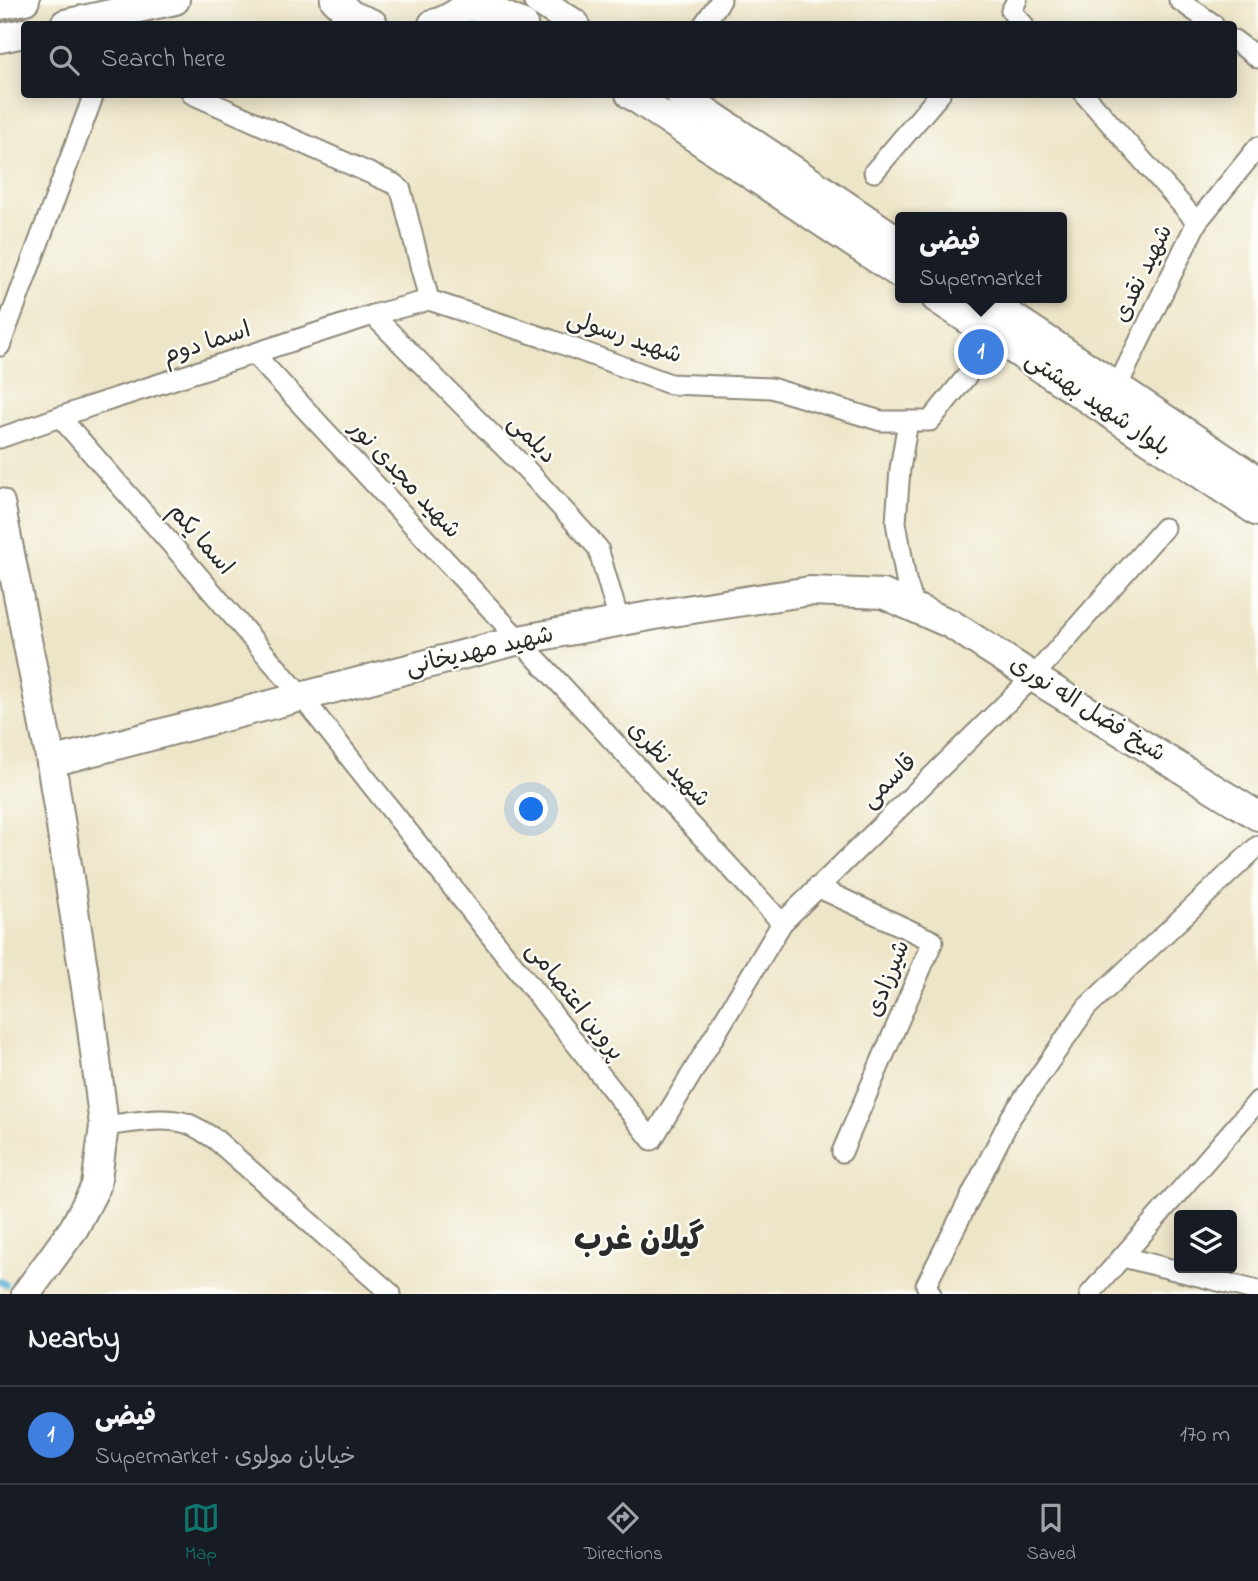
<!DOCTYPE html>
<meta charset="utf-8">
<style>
body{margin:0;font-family:"Indie Flower","Playpen Sans Arabic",sans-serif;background:#242831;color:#f1f3f6}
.controls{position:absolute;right:21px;bottom:21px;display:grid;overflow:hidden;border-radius:7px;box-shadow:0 4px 18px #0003}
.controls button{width:63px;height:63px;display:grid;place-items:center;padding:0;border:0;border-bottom:2px solid #363941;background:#171b24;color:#f1f3f6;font:35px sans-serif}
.you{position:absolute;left:532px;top:810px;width:24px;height:24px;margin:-18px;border:5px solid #fff;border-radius:50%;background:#1a73e8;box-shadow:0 0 0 10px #1a73e833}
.badge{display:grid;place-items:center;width:46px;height:46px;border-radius:50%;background:#0f766e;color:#fff;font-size:23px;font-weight:700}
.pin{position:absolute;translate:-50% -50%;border:4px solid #fff;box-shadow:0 2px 7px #0006}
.popup{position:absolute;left:895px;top:212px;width:172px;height:91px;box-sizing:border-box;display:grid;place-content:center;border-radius:7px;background:#171b24;filter:drop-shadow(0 2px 5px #0005);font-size:23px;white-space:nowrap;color:#9ea1a6}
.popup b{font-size:26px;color:#f1f3f6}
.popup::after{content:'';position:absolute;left:50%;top:100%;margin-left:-14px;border:14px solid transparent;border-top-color:#171b24}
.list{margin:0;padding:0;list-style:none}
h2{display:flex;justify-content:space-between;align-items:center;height:91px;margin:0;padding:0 28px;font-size:30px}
h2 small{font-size:23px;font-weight:400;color:#9ea1a6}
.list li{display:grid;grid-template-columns:46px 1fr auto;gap:21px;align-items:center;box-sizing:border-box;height:98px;padding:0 28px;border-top:2px solid #363941}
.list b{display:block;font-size:26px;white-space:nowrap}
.list p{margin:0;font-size:23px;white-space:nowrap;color:#9ea1a6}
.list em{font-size:23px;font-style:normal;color:#9ea1a6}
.icon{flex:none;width:38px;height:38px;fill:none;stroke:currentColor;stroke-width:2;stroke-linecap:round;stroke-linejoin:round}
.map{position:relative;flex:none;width:1258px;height:1294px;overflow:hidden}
.search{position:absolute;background:#171b24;box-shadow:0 4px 18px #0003;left:21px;right:21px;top:21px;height:77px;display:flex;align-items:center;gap:18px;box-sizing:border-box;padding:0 24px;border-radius:7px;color:#9ea1a6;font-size:26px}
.sheet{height:189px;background:#171b24}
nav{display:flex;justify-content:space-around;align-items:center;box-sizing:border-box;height:98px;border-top:2px solid #363941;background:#171b24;font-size:19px;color:#9ea1a6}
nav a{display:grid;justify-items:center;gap:4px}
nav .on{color:#0f766e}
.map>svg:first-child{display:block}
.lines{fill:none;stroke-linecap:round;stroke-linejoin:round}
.stream{stroke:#5bb4d8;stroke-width:7}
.street-casing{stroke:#8c8879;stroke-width:23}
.secondary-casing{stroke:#8c8879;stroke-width:32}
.street{stroke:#fff;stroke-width:19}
.secondary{stroke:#fff;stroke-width:28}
.labels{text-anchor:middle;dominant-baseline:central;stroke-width:5;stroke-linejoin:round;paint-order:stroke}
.street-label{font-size:24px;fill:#2b2b2b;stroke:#fdfcf7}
.district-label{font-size:32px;font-weight:bold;fill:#2b2b2b;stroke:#fdfcf7}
</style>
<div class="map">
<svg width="1258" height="1294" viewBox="0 0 1258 1294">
<rect width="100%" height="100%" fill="#fdfcf7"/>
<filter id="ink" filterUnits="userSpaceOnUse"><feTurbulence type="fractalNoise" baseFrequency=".0143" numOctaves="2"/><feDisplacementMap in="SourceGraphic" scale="14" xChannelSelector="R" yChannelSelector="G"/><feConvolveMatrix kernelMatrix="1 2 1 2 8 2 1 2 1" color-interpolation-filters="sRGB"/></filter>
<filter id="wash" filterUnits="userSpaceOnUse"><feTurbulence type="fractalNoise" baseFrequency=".00686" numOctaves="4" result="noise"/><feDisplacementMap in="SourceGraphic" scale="28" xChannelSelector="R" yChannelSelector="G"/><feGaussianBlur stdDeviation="1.57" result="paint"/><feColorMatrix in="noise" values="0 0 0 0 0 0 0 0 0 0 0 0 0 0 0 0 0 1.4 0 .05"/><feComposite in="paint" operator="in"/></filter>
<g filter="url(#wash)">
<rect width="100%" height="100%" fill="#ede5c7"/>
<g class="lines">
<path class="stream" d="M0,1281L5,1284"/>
</g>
</g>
<g filter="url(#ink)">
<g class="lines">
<g class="street-casing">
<g id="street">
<path d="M1017,0L1011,11L1023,24"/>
<path d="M1179,0L1213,24"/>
<path d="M704,24L721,0"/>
<path d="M1234,40L1258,58"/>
<path d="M192,94L394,184L401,190L429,300"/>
<path d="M1084,94L1197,222L1117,387"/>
<path d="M874,172L940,94"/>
<path d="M1197,222L1258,147"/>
<path d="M429,300L551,340L670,384L771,388L881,421H930L997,339"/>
<path d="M373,315L527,470L598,548L619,621"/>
<path d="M0,346L94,94"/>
<path d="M254,354L782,923"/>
<path d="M60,417L179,553L301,696L652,1140L782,923L1033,677L1164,528"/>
<path d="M908,421L900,469L896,522L906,580L915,608"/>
<path d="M0,438L97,404L373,315L429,300"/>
<path d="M817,887L933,941L842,1152"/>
<path d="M104,1126C130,1123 160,1116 186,1123C196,1126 206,1134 215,1139L391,1294"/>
<path d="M1123,1257L1258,1291"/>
<path d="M931,1294L926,1285L1011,1117L1087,1007L1258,846"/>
<path d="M1090,1294L1258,1101"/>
</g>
</g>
<g class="secondary-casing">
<g id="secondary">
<path d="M335,0L351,15L373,24"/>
<path d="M538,0L575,24"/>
<path d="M0,5L25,0"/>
<path d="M467,6L493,11L523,24"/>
<path d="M65,24L175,0"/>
<path d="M433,24C446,21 463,11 472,0"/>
<path d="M0,38L24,33"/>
<path d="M630,94L900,274"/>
<path d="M680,94L900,242"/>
<path d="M936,298L1258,512"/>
<path d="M984,298L1258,481"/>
<path d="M0,503L51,762L91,1020L104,1126L96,1186L74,1228L26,1294"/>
<path d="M51,762L519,640L666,613L810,591L883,594L951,624L1033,677L1258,816"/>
</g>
</g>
<use href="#street" class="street"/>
<use href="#secondary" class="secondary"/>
</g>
</g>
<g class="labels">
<g class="street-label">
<text transform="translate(1144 274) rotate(-64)">شهید نقدی</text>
<text transform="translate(624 338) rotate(19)">شهید رسولی</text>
<text transform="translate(207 344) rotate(-18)">اسما دوم</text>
<text transform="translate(1097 405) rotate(34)">بلوار شهید بهشتی</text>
<text transform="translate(531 440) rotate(46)">دیلمی</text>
<text transform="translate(404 480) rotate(47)">شهید مجدی نور</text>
<text transform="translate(200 540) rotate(49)">اسما یکم</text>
<text transform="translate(480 652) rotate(-13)">شهید مهدیخانی</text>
<text transform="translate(1087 710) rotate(32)">شیخ فضل اله نوری</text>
<text transform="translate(668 765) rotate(47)">شهید نظری</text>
<text transform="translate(890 782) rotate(-44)">قاسمی</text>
<text transform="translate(889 979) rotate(-68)">شیرزادی</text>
<text transform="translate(574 1002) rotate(52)">پروین اعتصامی</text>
</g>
<g class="district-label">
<text x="639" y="1241">گیلان غرب</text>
</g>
</g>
</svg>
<div class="controls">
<button><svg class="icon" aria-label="layers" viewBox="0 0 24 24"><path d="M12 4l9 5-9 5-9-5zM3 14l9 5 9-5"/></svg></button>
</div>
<div class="you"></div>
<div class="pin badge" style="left:981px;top:352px;background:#3f7fe0">1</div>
<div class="popup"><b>فیضی</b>Supermarket</div>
<div class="search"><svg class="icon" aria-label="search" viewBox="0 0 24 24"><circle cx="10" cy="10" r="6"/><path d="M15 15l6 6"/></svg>Search here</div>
</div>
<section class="sheet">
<h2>Nearby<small></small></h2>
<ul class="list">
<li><span class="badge" style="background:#3f7fe0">1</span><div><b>فیضی</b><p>Supermarket · خیابان مولوی</p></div><em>170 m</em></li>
</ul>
</section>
<nav>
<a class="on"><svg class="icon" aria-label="map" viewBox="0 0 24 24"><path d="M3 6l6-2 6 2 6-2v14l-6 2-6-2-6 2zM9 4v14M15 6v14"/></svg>Map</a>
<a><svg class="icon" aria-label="directions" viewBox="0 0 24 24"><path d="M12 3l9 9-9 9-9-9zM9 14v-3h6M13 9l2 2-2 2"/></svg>Directions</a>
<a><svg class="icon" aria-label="saved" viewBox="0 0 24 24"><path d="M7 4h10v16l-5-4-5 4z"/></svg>Saved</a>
</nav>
